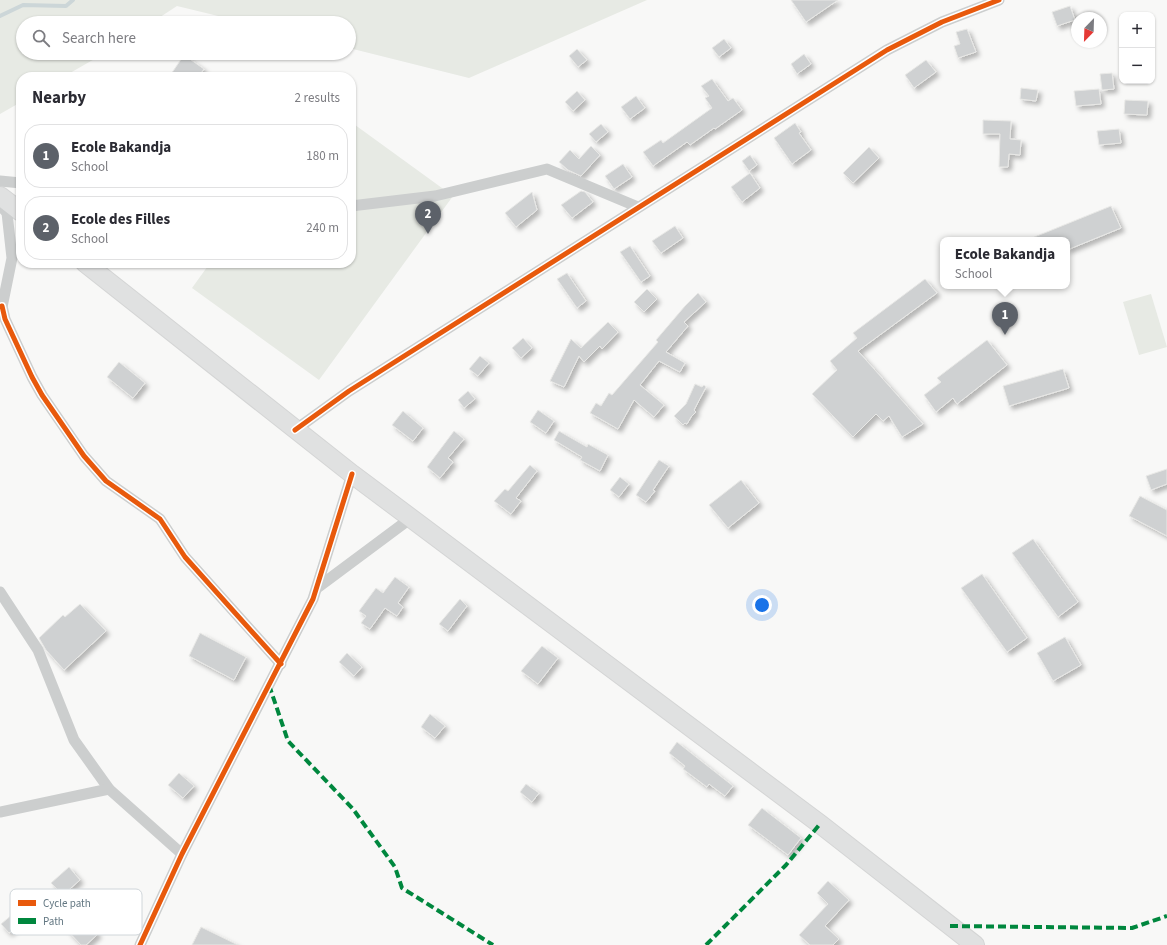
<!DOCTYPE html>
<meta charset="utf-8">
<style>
body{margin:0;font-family:"Source Sans 3",sans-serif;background:#f7f7f7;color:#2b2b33}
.controls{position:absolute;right:12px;top:12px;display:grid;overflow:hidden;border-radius:8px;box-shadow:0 1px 3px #0004}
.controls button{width:36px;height:36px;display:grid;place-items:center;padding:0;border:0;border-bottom:1px solid #e1e1e2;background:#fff;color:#2b2b33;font:20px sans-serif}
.compass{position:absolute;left:1071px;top:12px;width:36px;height:36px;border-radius:50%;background:#fff;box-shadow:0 1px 3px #0004;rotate:203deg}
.you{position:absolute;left:762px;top:605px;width:14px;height:14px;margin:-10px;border:3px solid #fff;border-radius:50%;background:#1a73e8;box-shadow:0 0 0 6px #1a73e833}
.badge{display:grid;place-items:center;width:26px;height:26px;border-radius:50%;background:#5c6169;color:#fff;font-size:13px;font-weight:700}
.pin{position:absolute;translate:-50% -33px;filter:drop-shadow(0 1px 2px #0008)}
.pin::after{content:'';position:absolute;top:21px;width:14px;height:12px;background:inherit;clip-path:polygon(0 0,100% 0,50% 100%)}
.popup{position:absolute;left:940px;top:237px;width:130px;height:52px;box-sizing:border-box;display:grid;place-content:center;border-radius:8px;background:#fff;filter:drop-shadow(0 1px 3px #0005);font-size:13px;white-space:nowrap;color:#7c7c81}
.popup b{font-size:15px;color:#2b2b33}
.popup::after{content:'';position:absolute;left:50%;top:100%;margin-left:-8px;border:8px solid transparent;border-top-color:#fff}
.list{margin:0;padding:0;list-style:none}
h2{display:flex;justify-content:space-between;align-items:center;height:52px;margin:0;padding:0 16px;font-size:17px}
h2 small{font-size:13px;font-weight:400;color:#7c7c81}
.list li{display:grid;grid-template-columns:26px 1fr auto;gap:12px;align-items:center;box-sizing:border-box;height:64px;margin:0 8px 8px;padding:0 8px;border:1px solid #e1e1e2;border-radius:16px}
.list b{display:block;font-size:15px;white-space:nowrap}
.list p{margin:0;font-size:13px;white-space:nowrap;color:#7c7c81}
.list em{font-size:13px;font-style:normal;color:#7c7c81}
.icon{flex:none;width:22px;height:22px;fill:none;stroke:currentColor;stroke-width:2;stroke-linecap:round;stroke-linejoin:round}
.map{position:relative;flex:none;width:1167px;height:945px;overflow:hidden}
.search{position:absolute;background:#fff;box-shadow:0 1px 3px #0004;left:16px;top:16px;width:340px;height:44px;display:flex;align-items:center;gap:10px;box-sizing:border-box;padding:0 14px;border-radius:22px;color:#7c7c81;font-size:15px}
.panel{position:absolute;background:#fff;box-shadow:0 1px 3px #0004;left:16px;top:72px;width:340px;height:196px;border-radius:16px}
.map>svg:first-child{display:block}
.green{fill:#e7eae4}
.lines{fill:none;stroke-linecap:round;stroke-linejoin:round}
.stream{stroke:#ccd6d8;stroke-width:4}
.building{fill:#cfd1d2;stroke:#e8e8e6;filter:url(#shadow)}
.primary-casing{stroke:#d4d5d5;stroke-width:20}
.street{stroke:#cccece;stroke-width:11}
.primary{stroke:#e0e1e1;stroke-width:18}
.quiet{stroke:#00873e;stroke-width:4;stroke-dasharray:8 4;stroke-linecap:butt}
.cycleway-casing{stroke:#fff;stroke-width:8}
.cycleway{stroke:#e8590c;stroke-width:5}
.key{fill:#fff;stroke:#d0d6da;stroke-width:1}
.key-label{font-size:11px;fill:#637782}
</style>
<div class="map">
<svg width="1167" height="945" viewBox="0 0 1167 945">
<defs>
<filter id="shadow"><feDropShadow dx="3.5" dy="3.5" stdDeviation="2" flood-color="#0004"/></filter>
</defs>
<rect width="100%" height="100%" fill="#f8f8f7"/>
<g class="green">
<path d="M0,0H647L469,78L349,48V23H247L177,6L151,23H23V53H105L63,77H21V102L0,114Z"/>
<path d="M351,122L453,196L319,380L192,288L210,263H351Z"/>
<path d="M1151,294L1167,347L1139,355L1123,302Z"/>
</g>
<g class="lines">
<path class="stream" d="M0,16L23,5L66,6L73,0"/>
</g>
<g class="building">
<path d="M791,0H838L806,22Z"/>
<path d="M1070,6L1075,20L1057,26L1052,12Z"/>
<path d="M967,29L976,52L958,58L954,46L960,44L956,32Z"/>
<path d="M724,39L731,48L719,57L712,48Z"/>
<path d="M577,49L587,60L578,67L569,56Z"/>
<path d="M804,54L811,64L797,74L791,64Z"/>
<path d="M184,55L204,69L198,77H169Z"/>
<path d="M926,60L936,72L914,88L905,75Z"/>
<path d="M1112,73L1114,89L1102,90L1100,74Z"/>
<path d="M712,79L728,101L733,98L742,110L715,129L714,128L690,145L687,142L653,166L643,152L661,140L663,143L712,108L705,98L709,96L701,86Z"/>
<path d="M1021,88L1038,90L1036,101L1020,99Z"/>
<path d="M1099,89L1101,104L1076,106L1074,91Z"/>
<path d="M577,91L585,100L573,111L565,102Z"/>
<path d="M636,96L645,108L630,119L621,107Z"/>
<path d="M1125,100L1148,101L1147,115L1124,114Z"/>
<path d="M983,120L1011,121L1010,139L1021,140L1020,155L1009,154L1008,167H999L1000,134H983Z"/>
<path d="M795,123L801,132L799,133L811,150L792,164L774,138Z"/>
<path d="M601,124L608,132L596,142L589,134Z"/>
<path d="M1119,129L1121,143L1099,145L1097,131Z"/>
<path d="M591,146L600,155L581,176L568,170L559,162L570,150L579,159Z"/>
<path d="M869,147L879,158L853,183L843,173Z"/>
<path d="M750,155L757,165L749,171L742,161Z"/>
<path d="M623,164L632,177L614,189L605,176Z"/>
<path d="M750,173L760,188L742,202L731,187Z"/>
<path d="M581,191L585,192L593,202L572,218L561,205Z"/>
<path d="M532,192L537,210L516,227L505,213Z"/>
<path d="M1111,206L1121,228L1067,250V240H1027Z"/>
<path d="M675,226L683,238L661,253L652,241Z"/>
<path d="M630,246L650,276L641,282L620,252Z"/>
<path d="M567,273L586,301L577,308L557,279Z"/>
<path d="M925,279L937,293L858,351L923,424L902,437L889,416L883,421L876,414L853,437L812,394L837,370L830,361L857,338L853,333Z"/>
<path d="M647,289L657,299L644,312L634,302Z"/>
<path d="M698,293L706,302L684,322L688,326L666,352L685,363L680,372L659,361L640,385L664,405L654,417L634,400L618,429L590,413L596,403L601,406L609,393L612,395L658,342L656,340L685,306Z"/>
<path d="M608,322L618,332L602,349L600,346L584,362L579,356L564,387L550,381L571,339L581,348Z"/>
<path d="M523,338L532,348L521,358L512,348Z"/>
<path d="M987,340L1007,365L957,404L953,398L936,412L924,395L941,382L937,378Z"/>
<path d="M480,356L489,363L478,376L469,369Z"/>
<path d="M119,362L145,383L133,398L107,377Z"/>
<path d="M1063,369L1069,388L1009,406L1003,386Z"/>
<path d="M695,384L702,387L704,385L706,387L694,410L696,412L691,417L687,424L685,423L683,425L674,416L686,404Z"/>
<path d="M468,391L475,399L464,408L458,400Z"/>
<path d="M538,410L554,421L546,433L530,422Z"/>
<path d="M403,411L423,428L413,441L392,425Z"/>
<path d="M454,431L464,439L448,458L453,462L440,478L427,467Z"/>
<path d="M559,431L587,447L588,444L608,455L600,471L580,460L582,457L554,440Z"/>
<path d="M659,460L669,466L653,490L655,491L646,502L636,495Z"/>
<path d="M530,465L537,471L516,498L521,501L511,514L494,501L505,489L508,491Z"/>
<path d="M1167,469V484L1151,490L1146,476Z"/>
<path d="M620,477L629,484L619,497L610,490Z"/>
<path d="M741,480L759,503L728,528L709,505Z"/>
<path d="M1140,496L1167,510V536L1129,516Z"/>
<path d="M1033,539L1078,602L1058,617L1012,553Z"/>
<path d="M982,574L1027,638L1007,652L961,588Z"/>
<path d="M395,577L409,587L398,603L403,607L397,616L385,608L370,629L361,623L366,616L359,611L376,588L383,593Z"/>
<path d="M460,599L467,606L448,631L439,624Z"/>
<path d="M80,604L106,631L64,670L46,650L39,638L63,615L65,617Z"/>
<path d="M200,633L246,657L234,680L189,656Z"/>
<path d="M1065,637L1081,665L1053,681L1037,653Z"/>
<path d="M542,646L558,658L538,684L521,671Z"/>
<path d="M347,653L362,667L354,676L339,662Z"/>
<path d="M430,714L445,726L435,738L421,727Z"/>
<path d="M677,742L733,786L725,796L709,784L707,787L683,769L685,766L669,753Z"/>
<path d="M179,773L194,786L183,798L168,785Z"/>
<path d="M526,784L539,793L532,802L520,792Z"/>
<path d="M762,808L801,838L788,855L748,825Z"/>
<path d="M69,867L80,880L63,895L51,883Z"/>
<path d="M828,881L849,900L825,926L839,939L833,945H810L799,935L828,904L817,893Z"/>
<path d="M39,892L46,900L9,933L1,924L19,909L20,910Z"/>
<path d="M82,917L98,934L86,945H81L67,930Z"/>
<path d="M201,927L238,945H192Z"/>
</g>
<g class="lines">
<g class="primary-casing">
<g id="primary">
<path d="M0,196L21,212"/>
<path d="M85,263L352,474L820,824L975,945"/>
</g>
</g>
<g class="street">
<path d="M0,181L21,183"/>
<path d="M0,205L7,213L12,258L1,312"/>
<path d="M351,206L435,196L547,169L638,207"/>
<path d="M2,306L5,319L32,377L42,395L84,456L106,481L160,519L185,557L281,664"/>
<path d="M295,430L349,391L887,50L942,22L999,0"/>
<path d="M317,588L411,518"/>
<path d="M0,592L38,650L74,740L109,789L182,854"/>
<path d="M0,812L109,789"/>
<path d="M140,945L182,854L313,599L352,474"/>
</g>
<use href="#primary" class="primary"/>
<g class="quiet">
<path d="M269,685L288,741L353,809L395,867L402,888L493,945"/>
<path d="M950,926L1132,928L1167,916"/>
<path d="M706,945L786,865L820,824"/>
</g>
<g class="cycleway-casing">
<g id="cycleway">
<path d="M2,306L5,319L32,377L42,395L84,456L106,481L160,519L185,557L281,664"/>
<path d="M295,430L349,391L887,50L942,22L999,0"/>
<path d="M140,945L182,854L313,599L352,474"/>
</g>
</g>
<use href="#cycleway" class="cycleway"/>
</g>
<rect x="10" y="889" width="132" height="46" rx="6" class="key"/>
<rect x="18" y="900" width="18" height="6" fill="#e8590c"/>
<rect x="18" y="918" width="18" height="6" fill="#00873e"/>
<g class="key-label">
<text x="43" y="907">Cycle path</text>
<text x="43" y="925">Path</text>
</g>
</svg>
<div class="controls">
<button>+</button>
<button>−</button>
</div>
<svg class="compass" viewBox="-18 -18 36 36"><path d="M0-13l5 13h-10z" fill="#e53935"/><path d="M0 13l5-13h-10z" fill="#7c7c81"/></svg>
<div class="you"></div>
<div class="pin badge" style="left:1005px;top:335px">1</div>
<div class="popup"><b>Ecole Bakandja</b>School</div>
<div class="pin badge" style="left:428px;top:234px">2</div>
<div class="search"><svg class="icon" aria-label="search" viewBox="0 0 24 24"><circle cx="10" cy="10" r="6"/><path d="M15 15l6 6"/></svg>Search here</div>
<section class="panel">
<h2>Nearby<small>2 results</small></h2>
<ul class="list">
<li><span class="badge">1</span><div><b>Ecole Bakandja</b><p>School</p></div><em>180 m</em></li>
<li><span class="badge">2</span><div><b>Ecole des Filles</b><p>School</p></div><em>240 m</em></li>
</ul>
</section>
</div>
